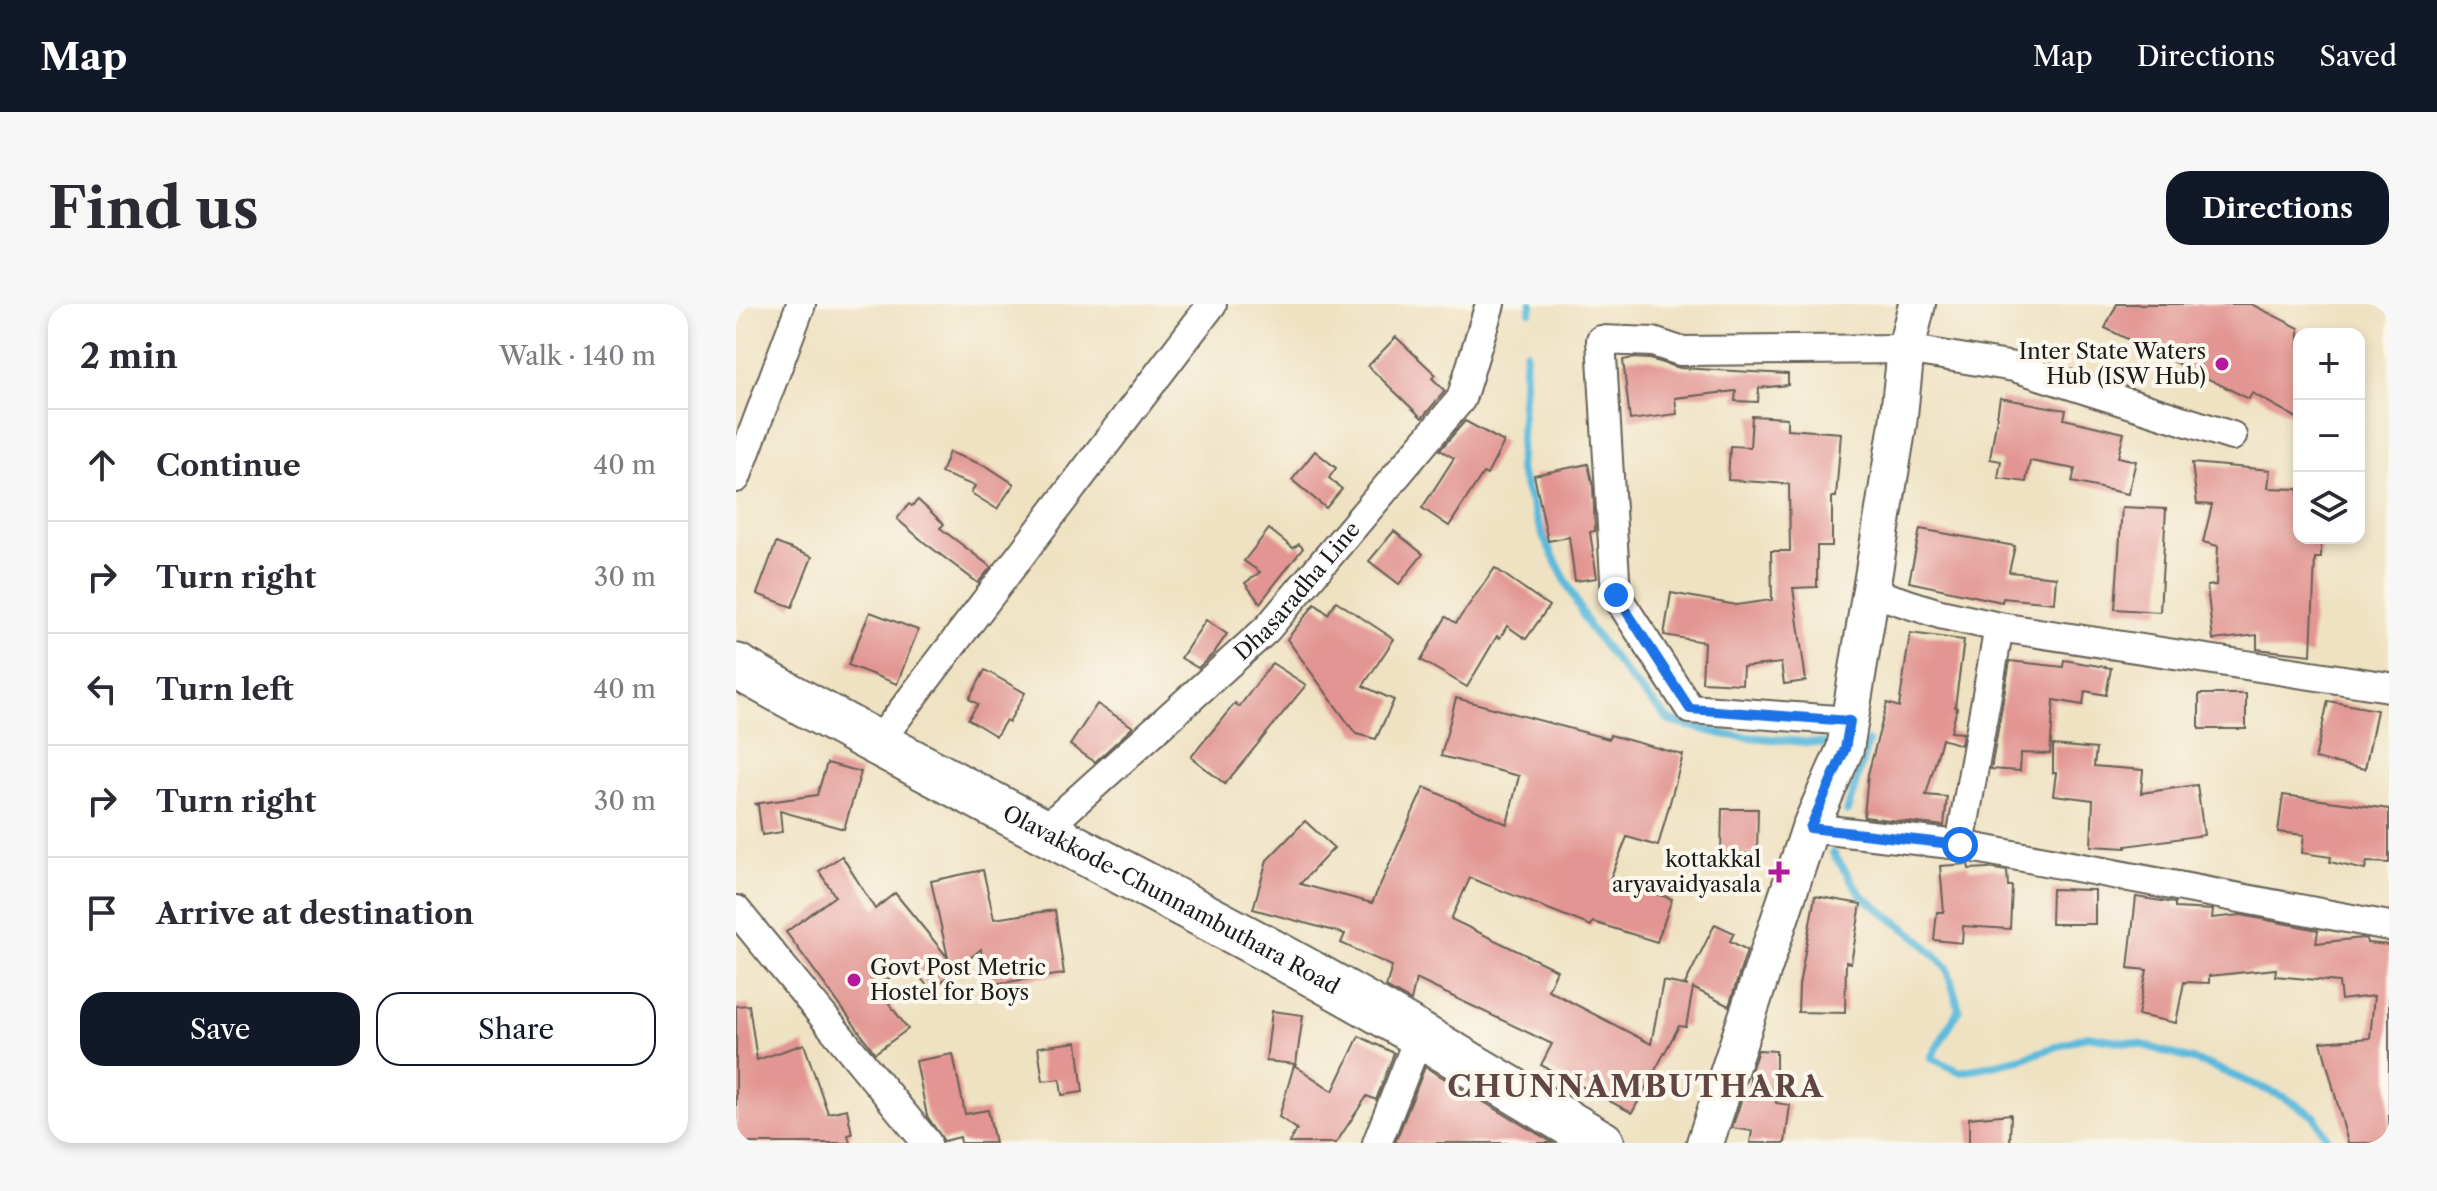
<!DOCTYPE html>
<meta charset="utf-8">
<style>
body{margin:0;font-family:"Libre Caslon Text",serif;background:#f7f7f7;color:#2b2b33}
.controls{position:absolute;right:24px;top:24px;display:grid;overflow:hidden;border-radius:16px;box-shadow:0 4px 12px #0003}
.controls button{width:72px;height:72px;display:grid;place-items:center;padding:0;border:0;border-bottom:2px solid #e1e1e2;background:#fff;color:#2b2b33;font:40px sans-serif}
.stop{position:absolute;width:24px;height:24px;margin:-18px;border:6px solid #1a73e8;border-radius:50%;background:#fff}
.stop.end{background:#1a73e8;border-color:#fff;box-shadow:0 2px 8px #0008}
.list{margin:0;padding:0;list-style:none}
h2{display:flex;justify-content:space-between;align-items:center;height:104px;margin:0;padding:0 32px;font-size:34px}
h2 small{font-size:26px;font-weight:400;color:#7c7c81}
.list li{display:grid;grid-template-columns:52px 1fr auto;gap:24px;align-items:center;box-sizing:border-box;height:112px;padding:0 32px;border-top:2px solid #e1e1e2}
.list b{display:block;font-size:30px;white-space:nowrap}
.list em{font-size:26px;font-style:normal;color:#7c7c81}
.actions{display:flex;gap:16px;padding:24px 32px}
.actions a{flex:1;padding:18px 0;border:2px solid #111827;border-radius:24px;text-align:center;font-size:28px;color:#111827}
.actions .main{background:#111827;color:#fff}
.icon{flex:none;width:44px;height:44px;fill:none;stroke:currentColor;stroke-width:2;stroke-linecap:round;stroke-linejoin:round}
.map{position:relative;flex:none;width:1653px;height:839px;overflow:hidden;border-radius:24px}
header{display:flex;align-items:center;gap:48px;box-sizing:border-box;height:112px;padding:0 40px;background:#111827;color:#fff}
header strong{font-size:38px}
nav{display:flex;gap:44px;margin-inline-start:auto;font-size:28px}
.intro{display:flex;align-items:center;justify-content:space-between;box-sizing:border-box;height:192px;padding:0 48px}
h1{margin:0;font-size:56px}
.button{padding:20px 36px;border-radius:24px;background:#111827;color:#fff;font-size:28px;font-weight:700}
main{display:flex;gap:48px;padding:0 48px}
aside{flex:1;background:#fff;border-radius:24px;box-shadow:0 4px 12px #0003}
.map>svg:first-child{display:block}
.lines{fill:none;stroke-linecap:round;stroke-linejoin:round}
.stream{stroke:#5dbadb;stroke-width:8}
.building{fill:#e29592}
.minor-casing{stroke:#666156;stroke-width:32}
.tertiary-casing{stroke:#666156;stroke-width:40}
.primary-casing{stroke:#666156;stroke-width:48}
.minor{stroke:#fff;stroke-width:28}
.tertiary{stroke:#fff;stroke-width:36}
.primary{stroke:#fff;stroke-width:44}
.route{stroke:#1a73e8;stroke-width:10}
.poi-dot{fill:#b5179e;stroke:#fbf7ec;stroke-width:3}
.labels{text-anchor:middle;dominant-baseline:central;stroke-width:8;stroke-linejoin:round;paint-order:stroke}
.poi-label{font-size:22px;fill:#1c1c1c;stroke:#fbf7ec;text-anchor:end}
.street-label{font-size:22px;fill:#1c1c1c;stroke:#fbf7ec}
.district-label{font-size:30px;font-weight:bold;letter-spacing:2px;fill:#614645;stroke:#fbf7ec}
</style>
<header>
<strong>Map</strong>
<nav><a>Map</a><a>Directions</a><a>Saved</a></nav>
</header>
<div class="intro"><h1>Find us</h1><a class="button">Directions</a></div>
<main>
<aside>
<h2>2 min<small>Walk · 140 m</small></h2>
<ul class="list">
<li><svg class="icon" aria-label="ahead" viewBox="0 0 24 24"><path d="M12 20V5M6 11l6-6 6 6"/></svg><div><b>Continue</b></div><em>40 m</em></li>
<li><svg class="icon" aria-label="right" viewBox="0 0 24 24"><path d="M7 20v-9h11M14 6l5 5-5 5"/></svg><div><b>Turn right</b></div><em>30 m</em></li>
<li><svg class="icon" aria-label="left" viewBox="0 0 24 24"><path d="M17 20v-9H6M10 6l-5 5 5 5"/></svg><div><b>Turn left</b></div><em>40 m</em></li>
<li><svg class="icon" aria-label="right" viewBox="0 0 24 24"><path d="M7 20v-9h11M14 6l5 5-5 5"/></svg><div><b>Turn right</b></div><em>30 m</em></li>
<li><svg class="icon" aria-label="arrive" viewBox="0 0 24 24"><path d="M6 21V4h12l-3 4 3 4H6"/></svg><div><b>Arrive at destination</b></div></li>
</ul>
<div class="actions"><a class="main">Save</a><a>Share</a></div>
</aside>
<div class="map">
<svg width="1653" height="839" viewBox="0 0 1653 839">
<rect width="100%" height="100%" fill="#fbf7ec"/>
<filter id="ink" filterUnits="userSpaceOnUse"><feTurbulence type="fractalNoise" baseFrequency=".0125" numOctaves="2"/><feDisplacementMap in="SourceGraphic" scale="16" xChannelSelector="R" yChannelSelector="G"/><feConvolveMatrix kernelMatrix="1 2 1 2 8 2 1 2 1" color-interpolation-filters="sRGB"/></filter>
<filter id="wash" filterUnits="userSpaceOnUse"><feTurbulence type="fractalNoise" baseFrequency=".006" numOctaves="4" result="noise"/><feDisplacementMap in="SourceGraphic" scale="32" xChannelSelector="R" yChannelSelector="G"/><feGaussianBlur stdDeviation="1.8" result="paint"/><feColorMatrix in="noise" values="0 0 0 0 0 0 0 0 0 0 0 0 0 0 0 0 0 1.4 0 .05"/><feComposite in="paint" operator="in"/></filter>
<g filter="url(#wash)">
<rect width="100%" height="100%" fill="#efe2c2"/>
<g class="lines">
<g class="stream">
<path d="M794,7L795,0"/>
<path d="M790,48L783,165L808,234L853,323L896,377L934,417L991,431L1090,440"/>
<path d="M1111,507L1132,438"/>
<path d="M1097,549L1126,592L1183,635L1211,663L1223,705L1195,754L1225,768L1287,754L1351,732L1407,741L1473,761L1548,793L1578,812L1594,839"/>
</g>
</g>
<g id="blocks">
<g class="building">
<path d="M1381,0H1515L1563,24V115L1516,89L1513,95L1369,24Z"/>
<path d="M660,33L700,71L696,74L709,87L686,114L632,62Z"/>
<path d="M897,54L914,55L944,64L1052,70V81L1023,84L1022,98L999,97L1000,87L939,94L941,110L894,116L887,56Z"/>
<path d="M1264,94L1330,106L1328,115L1388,129L1382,153L1400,157L1392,190L1336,178L1339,165L1294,157L1290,178L1262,174L1265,157L1254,155Z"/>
<path d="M1016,112L1051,114V125L1105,129L1100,193H1096V242H1081V283L1057,284L1070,377L1048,380L1045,359L1007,363L1006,380L966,378L968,338L928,331L935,289L1000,301L1036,296L1035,247H1054L1053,180L992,176L994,142L1014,143Z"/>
<path d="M729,117L768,138L751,171L747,169L713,222L686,204L718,154L704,146Z"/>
<path d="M579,147L600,164L593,174L606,185L590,204L556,176Z"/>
<path d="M213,148L252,163L278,180L261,205L235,189L239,182L205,169Z"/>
<path d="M1456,159L1534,166L1532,184L1562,185L1563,234H1585V254H1579L1575,351L1521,345V331L1477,336L1471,282L1480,281L1482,242L1467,238L1476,201L1461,200Z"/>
<path d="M852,160L857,183L859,227L854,228L861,274L839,277L833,233L812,237L798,171Z"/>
<path d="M182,196L208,220L204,224L255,263L242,279L189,239L161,215L173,200L176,202Z"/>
<path d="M1386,203L1430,205L1424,308L1379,305Z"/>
<path d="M533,225L557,244L563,240L567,244L524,299L509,279L524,268L508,257Z"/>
<path d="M1184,225L1279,242L1273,268L1320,273L1318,299L1267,294L1266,298L1173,278Z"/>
<path d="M658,227L687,250L663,280L633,257Z"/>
<path d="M40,239L76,253L56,303L21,290Z"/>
<path d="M759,264L813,302L790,335L771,322L764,334L761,332L731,383L685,356L710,313L720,319Z"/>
<path d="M600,297L658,335L627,382L658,396L640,435L620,430L551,335L579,300L592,310Z"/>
<path d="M134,308L182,326L161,380L112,361Z"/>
<path d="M470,316L491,330L477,350L462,364L445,354Z"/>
<path d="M1174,329L1228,336L1219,403L1221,404L1215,428L1227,429L1225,441L1206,435L1190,491L1211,493L1208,522L1128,513L1132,470L1151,399L1163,403Z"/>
<path d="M1328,356L1375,364L1370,391L1349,387L1347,401L1318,396L1314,450L1285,449L1284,467L1255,465L1274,357L1327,363Z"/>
<path d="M536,359L570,381L489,480L455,453L499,399L503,403Z"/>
<path d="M249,366L289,389L273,418L270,416L260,432L232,415L242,400L233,395Z"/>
<rect x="1463" y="390" width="47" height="35"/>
<path d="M720,394L873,435L874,431L947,451L922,542L891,533L874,575L936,595L921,638L857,618L855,622L734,574L715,615L821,666L812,686L915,740L927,677L952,682L949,680L979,620L998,629L994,637L1011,646L993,702L957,684L950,723L943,722L896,809L805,761L816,740L680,675L675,697L650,683L656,662L605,639L609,630L517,605L531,556L569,517L598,544L564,580L636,599L688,483L771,520L783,472L705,452Z"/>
<path d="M1592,397L1641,406L1629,465L1579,455Z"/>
<path d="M361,400L397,423L359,458L334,441Z"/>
<path d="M1317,441L1360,445L1358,462L1407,466L1405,489L1461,481L1468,531L1390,542V544L1355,542L1357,496L1317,491L1320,469H1317Z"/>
<path d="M91,459L125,468L108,525L44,507L46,528L26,531L22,501L18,500L81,491Z"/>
<path d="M1547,491L1653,505V559L1631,558L1629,566L1594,558L1595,553L1566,549L1568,531L1542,528Z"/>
<path d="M986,505H1022L1021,549H985Z"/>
<path d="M106,552L139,605L159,589L212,654L195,577L247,566L258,615L319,606L328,670L250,681L245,645L195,686L173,660L141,683L172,725L139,749L50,628L99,592L83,567Z"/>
<path d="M1232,560L1233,565L1253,564L1271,567L1272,582H1276L1274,625L1227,622L1226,639L1198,636L1201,608H1208L1204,562Z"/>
<path d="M1316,585L1359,586V620H1315Z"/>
<path d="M1079,592L1125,600L1115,659L1110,658L1109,709L1062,708L1063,681Z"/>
<path d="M1400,593L1439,599V604L1477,606L1476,614L1505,611L1582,626L1580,639L1626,634L1630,635L1631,639L1653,641V839H1612L1585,738L1634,734L1638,692L1605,696L1603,678L1539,672L1540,665L1473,672V679L1448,678L1440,719L1402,711L1411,666L1392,664Z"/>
<path d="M13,701L21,756L68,740L92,809L111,805L116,830L112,831L114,839H0V702Z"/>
<path d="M536,707L567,711L560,760L530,757Z"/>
<path d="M623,732L658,749L640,796L631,792L600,839H553L561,825L543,813L558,761L597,787Z"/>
<path d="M341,738L347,788L326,791L324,775L307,777L302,743Z"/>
<path d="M1022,746L1040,747V799L1054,801L1049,839H1014L1016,827L996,824L1006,794L1014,795V770Z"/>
<path d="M217,750L229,810L252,806L259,839H225L224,833L208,837L191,812L180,757Z"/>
<path d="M689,763L726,785L817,839H659Z"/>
<path d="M1275,810L1274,839H1233V814Z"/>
</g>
</g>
</g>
<g filter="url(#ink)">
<use href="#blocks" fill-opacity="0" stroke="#666156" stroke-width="2"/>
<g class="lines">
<g class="minor-casing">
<g id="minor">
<path d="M0,174L65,0"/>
<path d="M1135,288L1204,310L1263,323L1653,383"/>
<path d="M1114,417L954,405L880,291L865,36L917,38L944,47L1170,45L1278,63L1496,132"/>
<path d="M140,441L476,0"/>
<path d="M1074,524L1224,541L1653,622"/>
<path id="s1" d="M307,527L531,325L725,95L754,0"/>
<path d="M1224,541L1263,323"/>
<path d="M0,606L191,839"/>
<path d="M641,839L684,730"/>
</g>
</g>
<g class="tertiary-casing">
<path id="tertiary" d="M969,839L1074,524L1109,445L1162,120L1170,45L1181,0"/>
</g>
<g class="primary-casing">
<g id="primary">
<path id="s2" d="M0,362C173,459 350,548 525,642C641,704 753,772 866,839"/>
</g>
</g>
<use href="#minor" class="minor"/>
<use href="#tertiary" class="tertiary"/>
<use href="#primary" class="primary"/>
</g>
</g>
<g class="lines" filter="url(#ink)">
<path class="route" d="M880,291L954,405L1114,417L1109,445L1074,524L1224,541"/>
</g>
<g class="poi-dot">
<circle cx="1486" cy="60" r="8"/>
<path d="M1039 556h8v8h8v8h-8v8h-8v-8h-8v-8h8z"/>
<circle cx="118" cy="676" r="8"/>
</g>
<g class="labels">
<g class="poi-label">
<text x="1470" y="47">Inter State Waters<tspan x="1470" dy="25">Hub (ISW Hub)</tspan></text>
<text x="1025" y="555">kottakkal<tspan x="1025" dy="25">aryavaidyasala</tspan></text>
<text x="134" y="663" text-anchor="start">Govt Post Metric<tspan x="134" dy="25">Hostel for Boys</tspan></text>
</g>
<g class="street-label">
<text stroke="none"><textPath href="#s1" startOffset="350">Dhasaradha Line</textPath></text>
<text stroke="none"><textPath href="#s2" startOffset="494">Olavakkode-Chunnambuthara Road</textPath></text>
</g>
<g class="district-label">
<text x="900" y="782">CHUNNAMBUTHARA</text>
</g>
</g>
</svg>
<div class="controls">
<button>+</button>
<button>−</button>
<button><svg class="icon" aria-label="layers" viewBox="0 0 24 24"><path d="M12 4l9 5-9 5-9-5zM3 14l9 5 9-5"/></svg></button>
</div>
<div class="stop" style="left:1224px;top:541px"></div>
<div class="stop end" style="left:880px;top:291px"></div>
</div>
</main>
